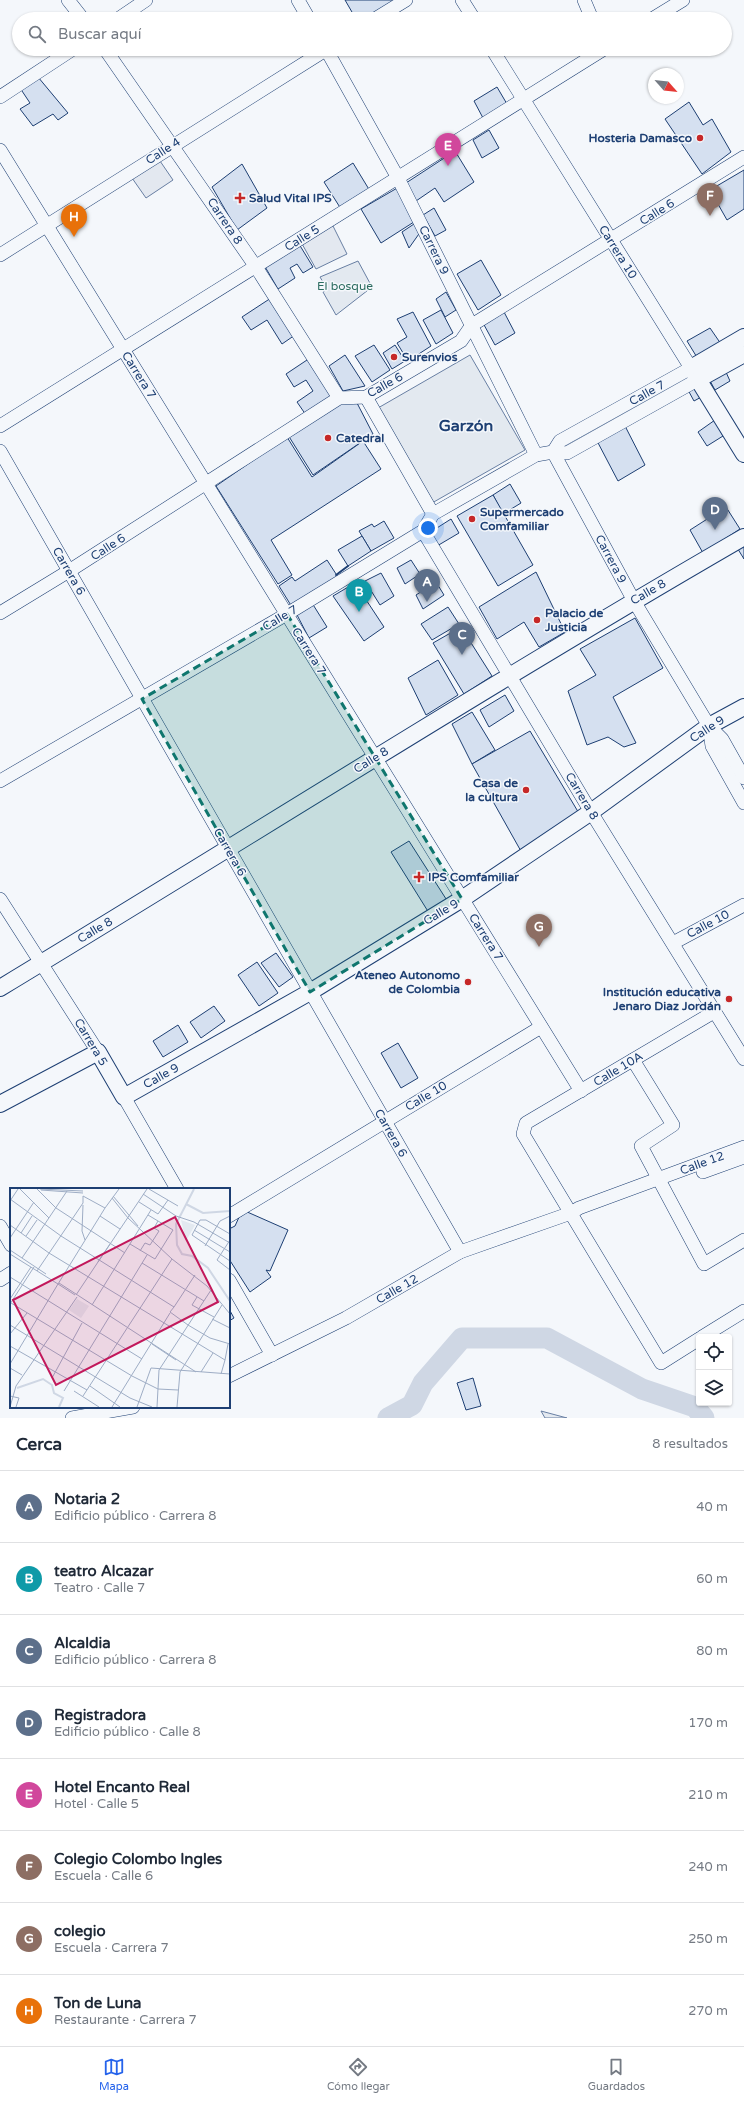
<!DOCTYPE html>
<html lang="es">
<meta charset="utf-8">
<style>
body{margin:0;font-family:"Varela Round",sans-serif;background:#f2f2f3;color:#1f2937}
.controls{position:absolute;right:12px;bottom:12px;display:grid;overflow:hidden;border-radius:4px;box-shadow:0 1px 3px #0004}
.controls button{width:36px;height:36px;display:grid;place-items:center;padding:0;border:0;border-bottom:1px solid #e0e1e3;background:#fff;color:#1f2937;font:20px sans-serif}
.compass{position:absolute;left:648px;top:68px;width:36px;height:36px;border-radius:50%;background:#fff;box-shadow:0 1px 3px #0004;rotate:117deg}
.you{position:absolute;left:428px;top:528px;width:14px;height:14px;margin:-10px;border:3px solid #fff;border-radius:50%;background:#1a73e8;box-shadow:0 0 0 6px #1a73e833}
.badge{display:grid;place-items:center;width:26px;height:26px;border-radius:50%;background:#2563eb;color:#fff;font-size:13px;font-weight:700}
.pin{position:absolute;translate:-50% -33px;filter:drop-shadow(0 1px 2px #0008)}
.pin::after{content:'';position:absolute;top:21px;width:14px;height:12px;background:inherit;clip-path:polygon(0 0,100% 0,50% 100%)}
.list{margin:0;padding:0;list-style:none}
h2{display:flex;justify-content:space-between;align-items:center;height:52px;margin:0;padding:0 16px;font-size:17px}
h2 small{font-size:13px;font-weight:400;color:#747a83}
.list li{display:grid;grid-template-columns:26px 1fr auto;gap:12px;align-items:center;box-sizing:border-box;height:72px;padding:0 16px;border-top:1px solid #e0e1e3}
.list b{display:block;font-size:15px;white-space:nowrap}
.list p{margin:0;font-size:13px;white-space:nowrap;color:#747a83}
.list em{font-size:13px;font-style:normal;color:#747a83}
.icon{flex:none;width:22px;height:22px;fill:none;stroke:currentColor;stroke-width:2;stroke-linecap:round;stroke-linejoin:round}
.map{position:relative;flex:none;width:744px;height:1418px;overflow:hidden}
.search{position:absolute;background:#fff;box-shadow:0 1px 3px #0004;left:12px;right:12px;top:12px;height:44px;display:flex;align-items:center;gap:10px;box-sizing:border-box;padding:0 14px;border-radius:22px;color:#747a83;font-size:15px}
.sheet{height:628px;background:#fff}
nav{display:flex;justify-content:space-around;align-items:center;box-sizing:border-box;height:56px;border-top:1px solid #e0e1e3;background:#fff;font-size:11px;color:#747a83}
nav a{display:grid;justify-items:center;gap:2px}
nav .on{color:#2563eb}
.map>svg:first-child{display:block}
.green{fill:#e3e9f0;stroke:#687fa3}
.parking{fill:#e3e8f0;stroke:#687fa3}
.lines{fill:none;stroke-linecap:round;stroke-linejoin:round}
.river{stroke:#cfd7e4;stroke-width:21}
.building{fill:#d5e0f0;stroke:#1d3f73}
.minor-casing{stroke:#1d3f73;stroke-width:14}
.major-casing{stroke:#1d3f73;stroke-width:18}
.minor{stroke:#f4f7fb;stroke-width:13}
.major{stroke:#f4f7fb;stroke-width:16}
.wall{stroke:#1d3f73;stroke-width:2}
.marked{fill:#0f766e;fill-opacity:0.2;stroke:#0f766e;stroke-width:3;stroke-dasharray:8 5;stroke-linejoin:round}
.poi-dot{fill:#c62828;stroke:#f4f7fb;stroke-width:1.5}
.labels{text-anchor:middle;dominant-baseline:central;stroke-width:3;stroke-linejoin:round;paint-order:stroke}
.poi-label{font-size:12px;font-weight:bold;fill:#1d3f73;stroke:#f4f7fb;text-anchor:start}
.street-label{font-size:12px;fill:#1d3f73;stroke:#f4f7fb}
.park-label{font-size:12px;fill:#2c6c60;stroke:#f4f7fb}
.district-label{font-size:16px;font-weight:bold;fill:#1d3f73;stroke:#f4f7fb}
.inset-river{fill:none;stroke:#cfd7e4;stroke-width:2}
.inset-road{fill:none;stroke:#9eadc5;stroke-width:1}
.view{fill:#c2185b;fill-opacity:0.15;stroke:#c2185b;stroke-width:2}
.inset-edge{fill:none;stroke:#1d3f73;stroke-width:2}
</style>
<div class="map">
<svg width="744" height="1418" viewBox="0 0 744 1418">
<rect width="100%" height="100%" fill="#f4f7fb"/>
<g class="green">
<path d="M358,261L372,287L336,315L323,292L327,289L320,277Z"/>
<path d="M470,355L525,450L432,503L378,408Z"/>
<path d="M541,1411L567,1418H545Z"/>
</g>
<g class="parking">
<path d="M160,161L173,180L146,198L132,178Z"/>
<path d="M332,224L347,254L316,269L301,242Z"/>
</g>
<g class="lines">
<path class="river" d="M388,1418L412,1405L423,1383L462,1338H547L642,1389L695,1407L704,1418"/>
</g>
<g class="building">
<path d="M345,0H397L364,19H356Z"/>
<path d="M38,77L68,113L58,120L53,114L33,126L20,109L30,103L20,88Z"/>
<path d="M497,87L507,104L483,118L474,101Z"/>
<path d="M689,102L703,125L712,119L731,152L702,174L665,119Z"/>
<path d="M489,130L499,148L482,158L473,140Z"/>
<path d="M455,151L474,182L444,202L435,188L416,201L406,183Z"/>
<path d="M353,163L370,191L341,209L324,182Z"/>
<path d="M242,164L267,208L237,230L212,187Z"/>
<path d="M744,170V209L727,220L710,190Z"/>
<path d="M399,187L417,220L381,243L361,209Z"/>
<path d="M434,208L446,230L435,236L423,215Z"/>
<path d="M417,222L421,231L409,248L402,232Z"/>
<path d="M299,244L313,267L303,273L297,264L290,268L295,278L278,289L264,265Z"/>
<path d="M481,260L501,295L478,310L457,274Z"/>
<path d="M446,292L456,310L445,317L436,299Z"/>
<path d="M271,298L295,335L282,344L267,320L251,330L242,317Z"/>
<path d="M441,310L453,333L436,344L423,320Z"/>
<path d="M413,312L431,346L408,361L397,343L407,337L397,319Z"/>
<path d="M504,312L515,333L495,345L483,323Z"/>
<path d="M710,328L721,344L698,359L687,341Z"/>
<path d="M374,345L390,370L372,382L355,356Z"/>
<path d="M395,345L405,361L392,369L383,353Z"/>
<path d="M345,355L365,386L343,391L329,366Z"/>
<path d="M310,358L334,397L306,415L297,402L313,391L306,380L294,387L286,374Z"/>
<path d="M725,370L730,381L715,390L709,379Z"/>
<path d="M699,384L705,395L694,401L688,390Z"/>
<path d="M341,401L357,403L373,434L313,475L288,435Z"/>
<path d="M715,420L723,436L707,446L698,432Z"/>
<path d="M624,424L645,465L618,481L596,439Z"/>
<path d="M287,437L312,477L363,441L381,469L271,540L292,575L278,584L216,486Z"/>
<path d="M510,484L521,503L503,514L493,495Z"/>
<path d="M493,495L533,565L498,586L457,516Z"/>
<path d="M726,507L740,529L703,553L690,530Z"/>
<path d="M451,519L459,533L437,546L429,533Z"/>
<path d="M384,521L394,538L371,551L359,531L372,524L374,527Z"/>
<path d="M362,536L371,551L348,566L338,550Z"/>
<path d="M744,542V559L736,546Z"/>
<path d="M327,560L338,577L292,607L279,586L292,577L295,581Z"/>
<path d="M411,560L420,574L405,584L397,568Z"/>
<path d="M536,572L565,632L539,647L524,622L497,639L479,607Z"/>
<path d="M381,573L394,596L380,605L365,581Z"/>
<path d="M436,582L444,595L423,609L416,595Z"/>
<path d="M355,583L384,627L364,641L333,596Z"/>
<path d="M312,603L327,627L309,638L296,613Z"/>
<path d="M448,607L459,624L432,640L421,624Z"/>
<path d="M635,618L663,668L613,697L636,743L624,747L608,737L587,745L568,691L596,675L580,649Z"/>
<path d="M461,627L492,676L464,694L433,643Z"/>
<path d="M438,660L458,695L426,715L408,678Z"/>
<path d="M505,695L514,711L489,727L480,710Z"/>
<path d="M472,712L495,750L472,764L452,724Z"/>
<path d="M530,731L580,815L522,853L472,764Z"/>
<path d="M409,841L448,902L429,913L391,852Z"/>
<path d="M276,953L293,977L279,987L261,963Z"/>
<path d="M257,962L278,993L259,1006L238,975Z"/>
<path d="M214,1006L225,1021L201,1038L190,1022Z"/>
<path d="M178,1025L188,1042L163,1057L153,1041Z"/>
<path d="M398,1043L418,1078L401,1088L381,1053Z"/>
<path d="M245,1211L288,1230L270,1271L266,1270L271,1277L250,1292L229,1259V1225L231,1228L235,1226L240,1215L242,1216Z"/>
<path d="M229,1309L234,1318L229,1321Z"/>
<path d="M473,1378L481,1406L466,1410L457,1383Z"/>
</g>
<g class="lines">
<g class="minor-casing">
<g id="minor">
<path d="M68,0L83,19"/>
<path d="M298,0L309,19"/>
<path d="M462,0L474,19"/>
<path d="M584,0L592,19"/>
<path d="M118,19L146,0"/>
<path d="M375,19L406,0"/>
<path d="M652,19L683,0"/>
<path d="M105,49L256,267L339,398"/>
<path d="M326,49L398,178L536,455"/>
<path d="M492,49L691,368L560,441L553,452"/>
<path d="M0,97L73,49"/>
<path d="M0,150L581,1091"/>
<path d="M0,255L327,49"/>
<path d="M366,397L433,514"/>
<path d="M0,426L604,49"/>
<path d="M0,451L460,1252"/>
<path d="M553,452L634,601L709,726L722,739L744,778"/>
<path d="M423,531L591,812L744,1059"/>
<path d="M0,613L69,571L339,398L366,397L461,341L472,325L744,157"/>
<path d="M709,726L712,746L744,803"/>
<path d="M0,781L287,614L423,531L433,514L536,455L553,452L567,453L699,379"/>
<path d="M0,899L98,1052"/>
<path d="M673,943L744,905"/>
<path d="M633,1060L673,1125L641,1146L704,1264L744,1240"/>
<path d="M124,1097L177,1189"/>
<path d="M703,1172L744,1157"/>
<path d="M229,1216L541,1027"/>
<path d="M0,1226L11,1245"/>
<path d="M0,1280L11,1273"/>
<path d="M229,1280L272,1355"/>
<path d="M702,1337L744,1311"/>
<path d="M699,1339L661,1363L523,1134L526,1123L714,1012"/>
<path d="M229,1376L346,1318L460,1252L571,1213L579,1208L744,1147"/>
<path d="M72,1418L133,1407"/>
</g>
</g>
<g class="major-casing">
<g id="major">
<path d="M744,337L691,368L744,454"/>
<path d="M699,379L744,354"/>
<path d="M0,988C248,838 493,682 744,537"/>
<path d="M0,1104L98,1052L124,1097L310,992L462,899L591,812L709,726L744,707"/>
</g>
</g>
<use href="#minor" class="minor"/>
<use href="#major" class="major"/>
<path class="wall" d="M336,575L348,566"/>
</g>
<path class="marked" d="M287,614L462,899L310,992L142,699Z"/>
<g class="poi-dot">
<circle cx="700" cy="138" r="4"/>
<path d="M238 192h4v4h4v4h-4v4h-4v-4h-4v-4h4z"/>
<circle cx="394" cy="357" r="4"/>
<circle cx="328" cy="438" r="4"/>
<circle cx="472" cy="519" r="4"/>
<circle cx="537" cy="620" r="4"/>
<circle cx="526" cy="790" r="4"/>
<path d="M417 871h4v4h4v4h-4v4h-4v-4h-4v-4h4z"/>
<circle cx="468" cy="982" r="4"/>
<circle cx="729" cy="999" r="4"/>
</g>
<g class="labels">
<g class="poi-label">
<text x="692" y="138" text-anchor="end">Hosteria Damasco</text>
<text x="249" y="198">Salud Vital IPS</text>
<text x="402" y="357">Surenvios</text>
<text x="336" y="438">Catedral</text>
<text x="480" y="512">Supermercado<tspan x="480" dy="14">Comfamiliar</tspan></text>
<text x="545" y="613">Palacio de<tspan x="545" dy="14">Justicia</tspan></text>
<text x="518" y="783" text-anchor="end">Casa de<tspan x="518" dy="14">la cultura</tspan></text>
<text x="428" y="877">IPS Comfamiliar</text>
<text x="460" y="975" text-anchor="end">Ateneo Autonomo<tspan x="460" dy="14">de Colombia</tspan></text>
<text x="721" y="992" text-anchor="end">Institución educativa<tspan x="721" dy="14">Jenaro Diaz Jordán</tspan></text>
</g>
<g class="street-label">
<text transform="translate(163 151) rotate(-33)">Calle 4</text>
<text transform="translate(657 212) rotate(-32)">Calle 6</text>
<text transform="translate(225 221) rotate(56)">Carrera 8</text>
<text transform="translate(302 238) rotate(-32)">Calle 5</text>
<text transform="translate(434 250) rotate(64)">Carrera 9</text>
<text transform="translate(618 252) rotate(58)">Carrera 10</text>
<text transform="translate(139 375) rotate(58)">Carrera 7</text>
<text transform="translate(385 385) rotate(-29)">Calle 6</text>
<text transform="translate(647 393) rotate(-29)">Calle 7</text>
<text transform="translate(108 547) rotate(-33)">Calle 6</text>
<text transform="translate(611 559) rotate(62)">Carrera 9</text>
<text transform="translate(69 571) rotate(60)">Carrera 6</text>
<text transform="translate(648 592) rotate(-30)">Calle 8</text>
<text transform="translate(280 618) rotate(-31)">Calle 7</text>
<text transform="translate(309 651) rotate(58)">Carrera 7</text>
<text transform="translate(707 729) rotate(-33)">Calle 9</text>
<text transform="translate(371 760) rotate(-32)">Calle 8</text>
<text transform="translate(582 796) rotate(59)">Carrera 8</text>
<text transform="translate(230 852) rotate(60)">Carrera 6</text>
<text transform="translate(441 912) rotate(-31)">Calle 9</text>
<text transform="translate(708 924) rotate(-28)">Calle 10</text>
<text transform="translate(95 930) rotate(-31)">Calle 8</text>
<text transform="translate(486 937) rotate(58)">Carrera 7</text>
<text transform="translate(91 1042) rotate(59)">Carrera 5</text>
<text transform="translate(618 1069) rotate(-31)">Calle 10A</text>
<text transform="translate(161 1076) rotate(-29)">Calle 9</text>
<text transform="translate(426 1096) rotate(-31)">Calle 10</text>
<text transform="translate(391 1133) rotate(60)">Carrera 6</text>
<text transform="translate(702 1163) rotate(-20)">Calle 12</text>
<text transform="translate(397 1289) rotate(-30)">Calle 12</text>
</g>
<g class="park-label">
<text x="345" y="286">El bosque</text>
</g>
<g class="district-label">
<text x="466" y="426">Garzón</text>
</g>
</g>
<g transform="translate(10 1188)">
<rect width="220" height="220" fill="#f4f7fb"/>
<path d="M171,32L185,37L176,53ZM67,111L79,118L71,130L59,122Z" fill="#e3e9f0"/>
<path class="inset-river" d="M184,1L166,36L167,57L172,66L182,68L198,80L220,113M176,16L193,25L220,23M7,200L33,191L42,197L44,205L53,210L49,219"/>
<path class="inset-road" d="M10,1L39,30M27,1L46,20L115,65M30,1L73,3M139,1L168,18M31,2L73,5M133,6L166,28L184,34L220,55M103,8L128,38M102,10L118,30L162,71L197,98L220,126M0,11L51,48M0,13L8,1M129,14L148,26L158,12M73,17L72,43L75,52M90,28L110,41M0,37L39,65M184,42L220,64M11,45L22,28M220,46L196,32H190L182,47L220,73M16,48L27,32M51,48L164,119L160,124L178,137L200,150L220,156M0,50L24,14M220,52L207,72L220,82M120,56L145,71L163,42L138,27M195,58L210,33L220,28M0,62L36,86M130,63L135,55L140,57L149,43L144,40L148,33M39,65L215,172L218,156M0,66L48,96L95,20L109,1M12,70L57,3M88,74L137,1M132,75L194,113M27,83L73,15V8L95,20M0,89L132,171M49,95L186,184M66,107L100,56M187,109L182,117L204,129M0,111L21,79M1,115L122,188L148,201L168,202M0,116L24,79M82,117L141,22M164,119L185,87M202,131L220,140M0,137L120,210L142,219M0,146L17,125M142,156L166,172M0,158L77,202M0,176L48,96L65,107M0,180L12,187M191,184L203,165M211,186L215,172M42,190L72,135M80,198L110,219M54,203L137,67M64,203L89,219M0,208L9,210L6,219M73,208L162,71M0,219L6,198L67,109M102,219L160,125M127,219L141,180L220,186M147,219L149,182L201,102M167,219L170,184L212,117"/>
<path class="view" d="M165,29L208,114L46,197L3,112Z"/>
<rect width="220" height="220" class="inset-edge"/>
</g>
</svg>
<div class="controls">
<button><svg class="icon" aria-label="locate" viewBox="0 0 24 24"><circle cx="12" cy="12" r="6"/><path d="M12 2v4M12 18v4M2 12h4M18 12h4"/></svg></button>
<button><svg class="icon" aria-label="layers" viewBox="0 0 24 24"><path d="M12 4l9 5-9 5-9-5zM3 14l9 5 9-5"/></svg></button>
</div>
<svg class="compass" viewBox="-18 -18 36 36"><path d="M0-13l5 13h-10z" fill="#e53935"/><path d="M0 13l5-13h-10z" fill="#747a83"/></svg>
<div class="you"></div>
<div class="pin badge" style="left:427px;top:602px;background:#5c6f8a">A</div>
<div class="pin badge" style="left:359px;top:612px;background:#0f9aa8">B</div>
<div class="pin badge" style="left:462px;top:655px;background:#5c6f8a">C</div>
<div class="pin badge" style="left:715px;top:530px;background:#5c6f8a">D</div>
<div class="pin badge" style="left:448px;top:166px;background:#d1479c">E</div>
<div class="pin badge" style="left:710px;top:216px;background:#8d6e63">F</div>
<div class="pin badge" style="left:539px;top:947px;background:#8d6e63">G</div>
<div class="pin badge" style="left:74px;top:237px;background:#e8710a">H</div>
<div class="search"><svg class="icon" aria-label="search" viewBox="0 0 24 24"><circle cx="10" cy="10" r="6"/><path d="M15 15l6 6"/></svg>Buscar aquí</div>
</div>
<section class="sheet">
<h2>Cerca<small>8 resultados</small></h2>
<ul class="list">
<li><span class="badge" style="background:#5c6f8a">A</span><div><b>Notaria 2</b><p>Edificio público · Carrera 8</p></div><em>40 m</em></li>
<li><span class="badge" style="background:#0f9aa8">B</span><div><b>teatro Alcazar</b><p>Teatro · Calle 7</p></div><em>60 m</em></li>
<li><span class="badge" style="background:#5c6f8a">C</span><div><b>Alcaldia</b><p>Edificio público · Carrera 8</p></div><em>80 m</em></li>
<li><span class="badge" style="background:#5c6f8a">D</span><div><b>Registradora</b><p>Edificio público · Calle 8</p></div><em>170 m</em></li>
<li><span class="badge" style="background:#d1479c">E</span><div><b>Hotel Encanto Real</b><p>Hotel · Calle 5</p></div><em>210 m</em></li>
<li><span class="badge" style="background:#8d6e63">F</span><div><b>Colegio Colombo Ingles</b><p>Escuela · Calle 6</p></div><em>240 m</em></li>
<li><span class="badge" style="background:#8d6e63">G</span><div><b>colegio</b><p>Escuela · Carrera 7</p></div><em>250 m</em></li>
<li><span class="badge" style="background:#e8710a">H</span><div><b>Ton de Luna</b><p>Restaurante · Carrera 7</p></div><em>270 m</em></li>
</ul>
</section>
<nav>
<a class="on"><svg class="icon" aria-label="map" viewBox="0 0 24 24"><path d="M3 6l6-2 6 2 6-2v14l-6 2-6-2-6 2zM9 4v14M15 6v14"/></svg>Mapa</a>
<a><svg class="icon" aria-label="directions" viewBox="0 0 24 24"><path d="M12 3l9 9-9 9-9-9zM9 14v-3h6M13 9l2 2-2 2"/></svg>Cómo llegar</a>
<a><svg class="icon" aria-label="saved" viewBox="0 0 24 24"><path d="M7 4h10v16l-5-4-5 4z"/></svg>Guardados</a>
</nav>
